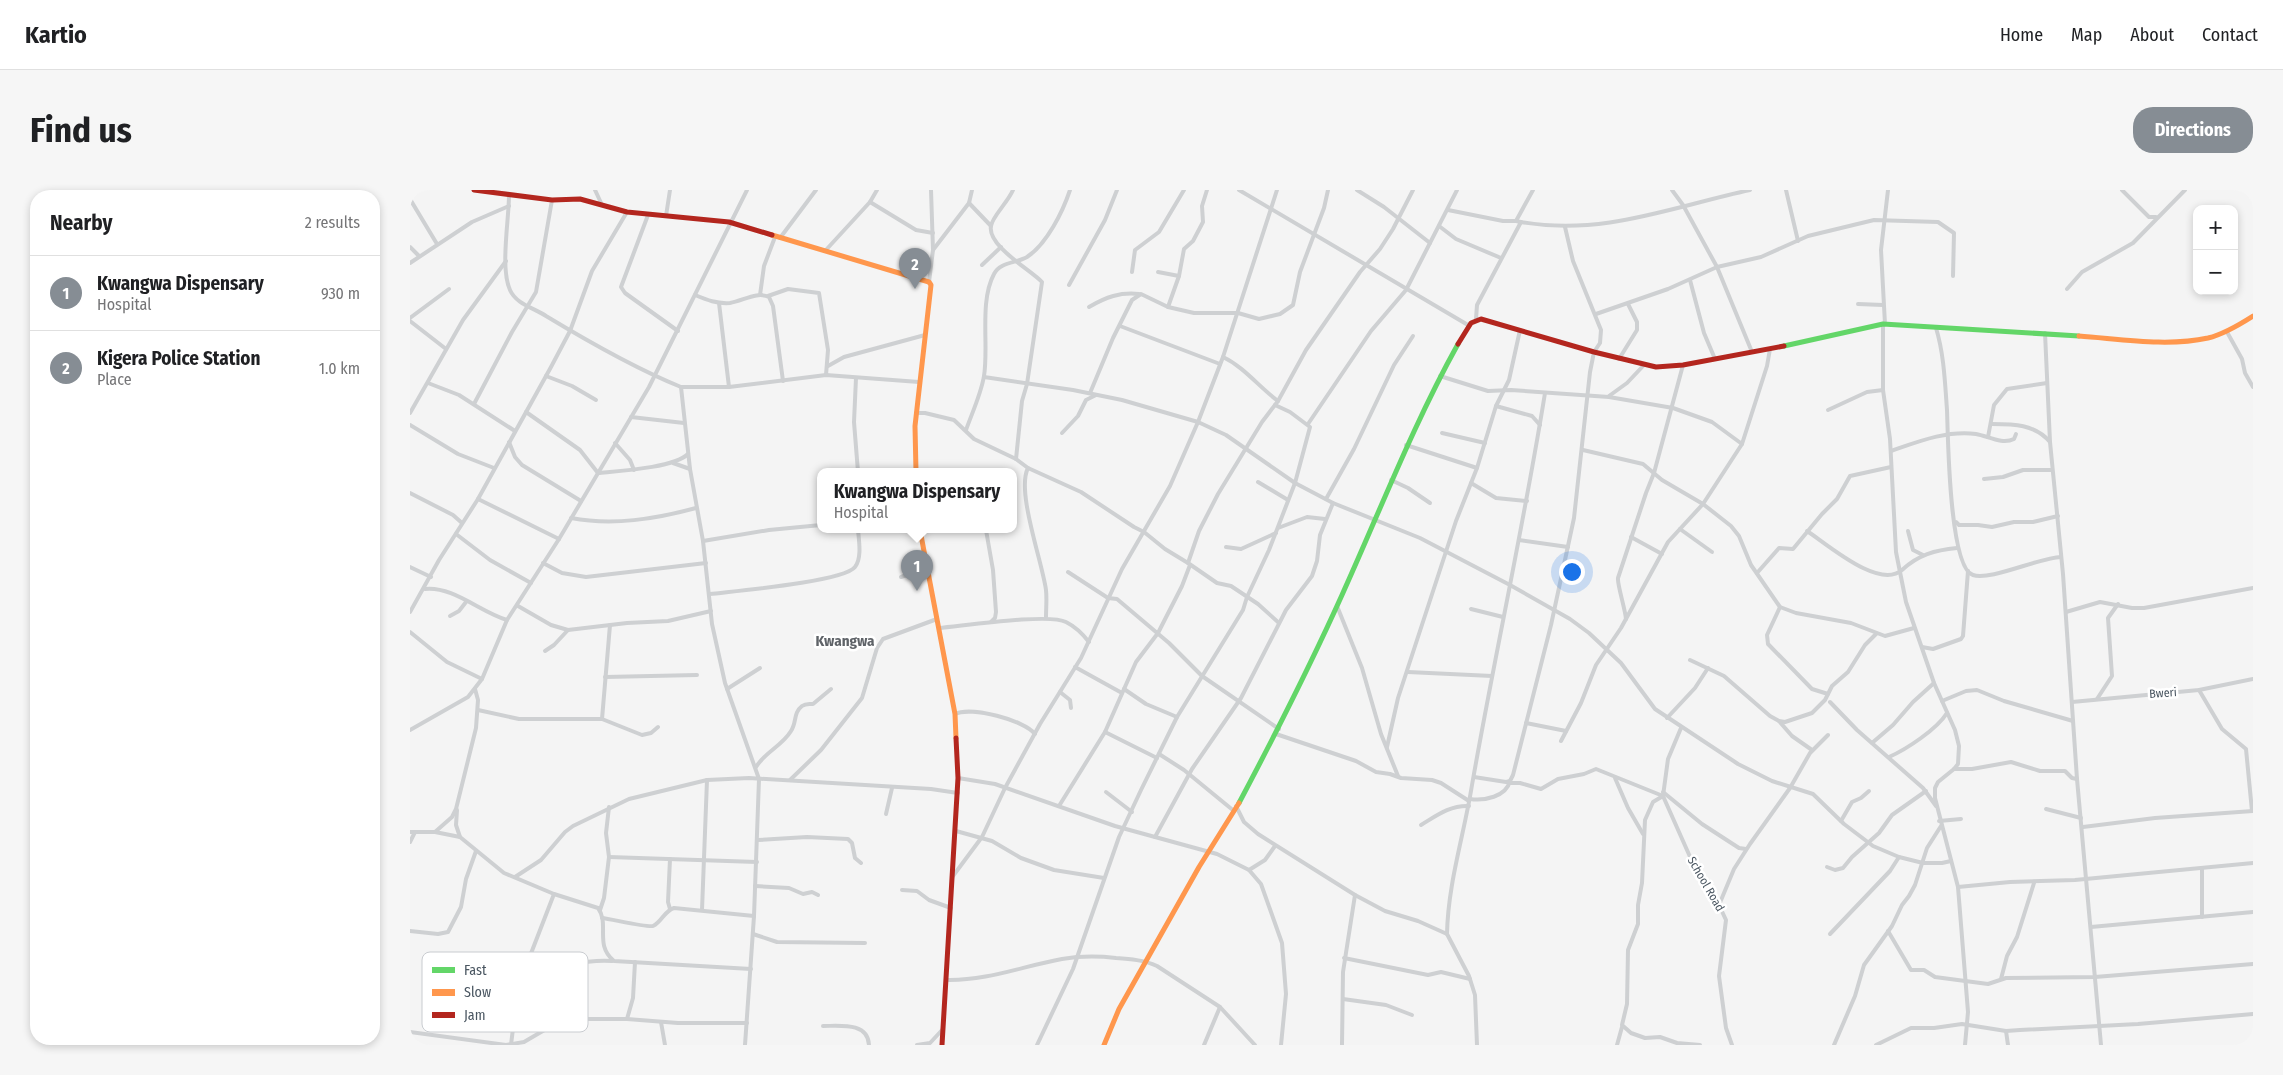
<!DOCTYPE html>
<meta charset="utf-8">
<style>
body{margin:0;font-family:"Fira Sans Condensed",sans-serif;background:#f6f6f6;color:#202124}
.controls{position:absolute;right:15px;top:15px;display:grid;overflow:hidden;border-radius:10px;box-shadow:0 2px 8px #0003}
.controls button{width:45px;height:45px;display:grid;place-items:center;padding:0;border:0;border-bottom:1px solid #e0e0e0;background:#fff;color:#202124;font:25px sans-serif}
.you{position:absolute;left:1161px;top:381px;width:18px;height:18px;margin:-12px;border:4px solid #fff;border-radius:50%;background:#1a73e8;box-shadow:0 0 0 8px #1a73e833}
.badge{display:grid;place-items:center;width:32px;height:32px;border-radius:50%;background:#868d94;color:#fff;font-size:16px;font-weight:700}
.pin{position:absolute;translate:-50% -41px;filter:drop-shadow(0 1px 2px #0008)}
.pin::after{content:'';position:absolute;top:26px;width:18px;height:15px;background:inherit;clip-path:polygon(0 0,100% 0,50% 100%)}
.popup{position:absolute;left:407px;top:278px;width:200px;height:65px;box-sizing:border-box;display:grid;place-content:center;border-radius:10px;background:#fff;filter:drop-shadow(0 1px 4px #0005);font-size:16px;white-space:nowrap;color:#757577}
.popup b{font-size:19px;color:#202124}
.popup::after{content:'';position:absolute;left:50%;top:100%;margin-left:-10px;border:10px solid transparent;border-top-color:#fff}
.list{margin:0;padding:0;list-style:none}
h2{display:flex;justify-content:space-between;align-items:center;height:65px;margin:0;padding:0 20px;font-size:21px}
h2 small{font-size:16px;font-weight:400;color:#757577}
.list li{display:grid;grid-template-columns:32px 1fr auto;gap:15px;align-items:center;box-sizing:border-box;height:75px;padding:0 20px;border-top:1px solid #e0e0e0}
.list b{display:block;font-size:19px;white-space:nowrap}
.list p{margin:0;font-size:16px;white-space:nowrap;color:#757577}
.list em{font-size:16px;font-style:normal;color:#757577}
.map{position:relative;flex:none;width:1843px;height:855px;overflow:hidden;border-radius:20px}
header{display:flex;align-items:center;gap:30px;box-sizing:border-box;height:70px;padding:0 25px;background:#fff;border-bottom:1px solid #e0e0e0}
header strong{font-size:24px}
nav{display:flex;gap:28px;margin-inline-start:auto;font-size:18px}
.intro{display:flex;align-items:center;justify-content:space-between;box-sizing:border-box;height:120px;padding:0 30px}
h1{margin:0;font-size:35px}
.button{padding:12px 22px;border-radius:20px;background:#868d94;color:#fff;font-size:18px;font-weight:700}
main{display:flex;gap:30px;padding:0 30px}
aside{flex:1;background:#fff;border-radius:20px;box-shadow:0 2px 8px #0003}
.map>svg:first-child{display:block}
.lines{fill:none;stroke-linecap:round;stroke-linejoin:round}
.street{stroke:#ced0d2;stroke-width:4}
.fast{stroke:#63d668;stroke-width:5}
.slow{stroke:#ff974d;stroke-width:5}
.jam{stroke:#b3261e;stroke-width:5}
.labels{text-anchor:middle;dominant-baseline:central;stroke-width:5;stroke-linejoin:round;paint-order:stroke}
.street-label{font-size:12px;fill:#4a5661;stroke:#fff}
.quarter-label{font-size:15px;font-weight:bold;fill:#5f6368;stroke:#fff}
.key{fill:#fff;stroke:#c9ccd0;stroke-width:1}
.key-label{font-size:14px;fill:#4a5661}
</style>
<header>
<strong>Kartio</strong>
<nav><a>Home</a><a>Map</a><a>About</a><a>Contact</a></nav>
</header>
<div class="intro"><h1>Find us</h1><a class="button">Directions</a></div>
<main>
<aside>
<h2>Nearby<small>2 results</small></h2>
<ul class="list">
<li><span class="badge">1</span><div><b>Kwangwa Dispensary</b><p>Hospital</p></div><em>930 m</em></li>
<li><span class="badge">2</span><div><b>Kigera Police Station</b><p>Place</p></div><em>1.0 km</em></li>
</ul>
</aside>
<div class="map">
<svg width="1843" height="855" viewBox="0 0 1843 855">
<rect width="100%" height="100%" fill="#f4f4f4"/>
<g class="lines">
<g class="street">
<path d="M185,0L192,15"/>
<path d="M603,0C598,12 582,27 581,36C577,56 621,80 632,92L617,194L612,211L606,269"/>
<path d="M829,0L1058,135"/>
<path d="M947,0L974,17L1020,53"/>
<path d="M1262,0L1273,15L1307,77L1342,162"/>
<path d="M1376,0L1388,51"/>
<path d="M1712,0L1739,27H1746"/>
<path d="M99,5C99,30 90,78 100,100C106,114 124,118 136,126C179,152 224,178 271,197L280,279L293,351L302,434L315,493L349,589L344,726L335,855"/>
<path d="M0,9L27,54"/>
<path d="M460,12L506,40L523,43"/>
<path d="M559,13L581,36"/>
<path d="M1038,20L1093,31H1106"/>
<path d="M238,25L211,97L215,103L268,141"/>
<path d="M256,26L260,0"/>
<path d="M1111,32C1194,46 1261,17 1340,0"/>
<path d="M1029,36L1046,49L1091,68"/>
<path d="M370,48L406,0"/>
<path d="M0,57L9,66"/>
<path d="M523,60L559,13L562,0"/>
<path d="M415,61L460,12L467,0"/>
<path d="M0,73L62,32L99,16"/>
<path d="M572,75L591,57"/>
<path d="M722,82L725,60L749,42L774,0"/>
<path d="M748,82L769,86"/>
<path d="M1280,90L1294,143L1305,169"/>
<path d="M519,92L523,60L521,0"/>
<path d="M659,95L695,30L707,0"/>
<path d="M1657,99L1672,82L1723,53L1775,0"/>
<path d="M285,105C297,110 307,114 320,113C333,111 347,101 359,107L363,116L373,191"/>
<path d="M350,105L354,76L365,47"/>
<path d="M358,106L378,99L409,103L418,160L416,185"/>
<path d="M309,113L319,197"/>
<path d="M1448,114L1473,115"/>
<path d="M679,117C696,107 710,102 729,104"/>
<path d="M758,117L769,86L774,59L783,51L793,32L792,16L797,0"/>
<path d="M1186,124L1258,99L1307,77L1351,67L1398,46L1464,30L1528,32L1544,43L1543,86"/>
<path d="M0,128L39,99"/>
<path d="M1066,129L1067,115L1111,32L1106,31L1123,0"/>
<path d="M0,131L36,159"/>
<path d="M1473,134V200L1480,249L1486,362L1496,412L1524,493L1545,540L1549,556L1548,574L1544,579L1528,592L1525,598V608L1548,697L1558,822L1555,855"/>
<path d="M1475,134L1471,60L1478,0"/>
<path d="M710,136L810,174"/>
<path d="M1526,138C1534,164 1535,193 1537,220C1538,245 1539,378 1563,385C1580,391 1628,368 1651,367"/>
<path d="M1817,142L1832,169L1835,183L1843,197"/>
<path d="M1635,143L1640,252L1653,384L1667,589L1691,855"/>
<path d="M813,167C834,177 849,197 868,211"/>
<path d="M1209,169L1227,140V132L1218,114"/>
<path d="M418,176L434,167L515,145"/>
<path d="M136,186L162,196L186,210"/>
<path d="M1030,186L1078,201L1101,200L1199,207L1263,218L1302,232L1332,254"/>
<path d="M574,187L663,200L712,210L788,232L816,245L885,293L923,313L1010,348L1100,395L1160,429L1179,443L1211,473L1245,519L1328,574L1362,591L1403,604L1434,634L1463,656L1489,667L1513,673H1532L1541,671"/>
<path d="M446,188L444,232L448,282"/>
<path d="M18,193L49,205L105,241"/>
<path d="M271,197H319L416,185L509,192"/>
<path d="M680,203L703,148L722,110L731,104L758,117L784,123H828L849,129L870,124L883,115L890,82L914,18L918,0"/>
<path d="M1199,206L1217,193L1234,175"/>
<path d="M64,214L102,142L126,102L142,10"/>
<path d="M1086,216L1122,226L1130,235"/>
<path d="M1418,220L1457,202L1473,200"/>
<path d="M116,222L170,260L188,283C208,281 264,278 278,264"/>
<path d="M0,223L53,130L96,71"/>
<path d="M506,223H515L544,230L564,249L606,269L618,278L671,302L724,337L734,342L755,359L778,373"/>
<path d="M221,227L274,233"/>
<path d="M898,234L961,141L996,100L1047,0"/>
<path d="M1582,234C1603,234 1625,234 1640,252"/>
<path d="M0,235L48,264L84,278"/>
<path d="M556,240C562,223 571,204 574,186C579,156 569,112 584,84C590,72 607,73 617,67C637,54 653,21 660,0"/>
<path d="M652,243L668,226L676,210L686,205"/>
<path d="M1032,243L1075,253"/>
<path d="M1578,247L1584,215L1597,199L1637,193"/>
<path d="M99,252L105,267L112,275L171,311"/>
<path d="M205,253L220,270L224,280"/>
<path d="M996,255L1067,278"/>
<path d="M1173,260L1233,274L1252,290L1293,314L1321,336L1329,346L1341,375L1370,417L1386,423L1441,433L1475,446L1504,438"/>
<path d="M1481,261C1507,252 1537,240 1566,244C1578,246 1592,255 1604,249L1606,244"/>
<path d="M263,273L280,279"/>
<path d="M618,278C606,301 632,371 636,400C637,409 636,418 636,427"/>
<path d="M1574,289L1593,287L1613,280H1642"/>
<path d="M981,290L998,298L1020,313"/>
<path d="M848,292L878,310"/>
<path d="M1061,293L1086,308L1117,311"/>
<path d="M0,303L43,325L52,333"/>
<path d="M68,309L149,349"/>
<path d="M916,309L944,259L984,175L1003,146"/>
<path d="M161,328C203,336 245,329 286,318"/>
<path d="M1546,332L1549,335H1568L1582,337L1604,332H1623L1648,326"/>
<path d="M868,338L897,327L915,329"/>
<path d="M1270,339L1302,362"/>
<path d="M576,340L583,380L586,422L585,428L581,432"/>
<path d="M1397,341C1417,354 1469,400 1492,380C1508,365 1525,360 1547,358"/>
<path d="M1498,341L1503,360L1513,365"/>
<path d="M46,344L80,370L121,393"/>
<path d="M1221,347L1252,364"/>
<path d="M1109,350L1158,357"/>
<path d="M293,351L359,340L411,335"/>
<path d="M816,357L831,359L866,343"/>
<path d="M133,373L152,383L176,387L296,373"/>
<path d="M0,377L21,387"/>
<path d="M658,382L698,408L707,409L759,453L792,486L869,539"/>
<path d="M1347,383L1369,358L1383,359L1412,324L1427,309L1440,286L1481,277"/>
<path d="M491,387L517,378"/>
<path d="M15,399C43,396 70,422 97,430"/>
<path d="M300,404C324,401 433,392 445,377C452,368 449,351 448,340"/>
<path d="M108,416L141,435L158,440L217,433L258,431L301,421"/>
<path d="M927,416L952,478L971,544L988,586"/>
<path d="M1370,417L1357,445L1358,454L1402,499L1418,504"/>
<path d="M1061,419L1093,427"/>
<path d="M0,422L29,370L68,309L141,177L160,141L182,81L217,22"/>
<path d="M1656,422L1690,412L1722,418H1734L1843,398"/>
<path d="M40,426L49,421L56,412"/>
<path d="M1216,429C1215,418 1207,394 1208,388L1236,303L1244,283L1273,175"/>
<path d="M869,433L848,414L821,396L807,393L778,373L789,341L808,304L852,232L868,211L896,160L950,82L970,59L983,39L1003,0"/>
<path d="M529,438C553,436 639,423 656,432C666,437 672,443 679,452"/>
<path d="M0,442L37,472L72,489"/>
<path d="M1512,457L1523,459L1551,449L1553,446L1558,381"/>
<path d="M135,461L144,455L158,440"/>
<path d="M1280,470L1314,486L1360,526L1369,531L1375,532L1402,523L1415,510L1422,496L1438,482L1455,455L1466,444"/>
<path d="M665,477L712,503"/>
<path d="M998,482L1082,486"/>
<path d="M195,487L287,485"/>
<path d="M317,499L350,478"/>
<path d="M714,499L736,514L767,527"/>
<path d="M1789,500L1812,539L1836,559L1842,621"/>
<path d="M650,502L660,510L661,518"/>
<path d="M1687,509L1702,486L1698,428L1708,414"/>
<path d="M1532,511L1556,501L1567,500L1594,511L1663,531"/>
<path d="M1420,512L1447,540L1513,598L1526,616"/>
<path d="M1662,512L1789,500L1843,489"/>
<path d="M68,520L109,529H192L232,545L241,543L248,537"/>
<path d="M545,524C561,516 614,530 625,544"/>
<path d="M1257,528L1285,498L1298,478"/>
<path d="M192,529L200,435"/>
<path d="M1369,531L1382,546L1402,560"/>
<path d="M1116,533L1156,541"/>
<path d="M1271,538L1258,569L1253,606L1289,687L1309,715L1316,730L1309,786L1316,838L1322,855"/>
<path d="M0,540L58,507L72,489L97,430L149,349L239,197L337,0"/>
<path d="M695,542L747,568"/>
<path d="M866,544L946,571L966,582L980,584L991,588L1022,590L1031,593L1059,611"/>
<path d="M1151,551L1171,513L1186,475L1211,438L1258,352L1293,314L1332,254L1357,176L1360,159"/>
<path d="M1462,553L1483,535L1503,512L1524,493"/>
<path d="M977,557L988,508L1046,331L1067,278L1086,216L1099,190L1110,140"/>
<path d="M749,564L774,580L824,621"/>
<path d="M1479,567C1497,559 1527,539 1537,523"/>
<path d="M346,577C355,562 372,556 381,541C387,532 383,523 392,516C396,513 399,514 403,514L421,499"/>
<path d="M1544,579H1562L1601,572L1630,581H1655L1662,588L1667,589"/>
<path d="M1064,587L1096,592L1100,591L1103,585L1141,435L1164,328L1180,182L1184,162L1190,153L1191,140L1163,71L1155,37"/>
<path d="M548,588L585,594L705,636L807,664L839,680L851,694L872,753L876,804L871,855"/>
<path d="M1205,588L1218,618L1233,644"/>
<path d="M380,590L411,560L452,508L467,458L473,449L527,429"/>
<path d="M1100,593H1110L1131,599L1148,589L1174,584L1186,579L1253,606"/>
<path d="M696,602L722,622"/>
<path d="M1253,602L1292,634L1329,658L1336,659"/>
<path d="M1253,606L1243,612L1235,630L1232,693L1228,715V734L1218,760L1217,814L1212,835L1221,843L1235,848L1250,847L1267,853L1290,855"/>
<path d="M1060,609C1074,611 1096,607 1100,591"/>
<path d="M649,616L695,542L726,472L748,443L772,396L780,375"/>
<path d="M826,616L834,632L848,644L945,705L975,721L1008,731L1037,744L1059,786L1065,805L1067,855"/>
<path d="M1636,619L1671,628"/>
<path d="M47,620L46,635L50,647"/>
<path d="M476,624L482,598"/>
<path d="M1431,631L1442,612L1451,608L1459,601"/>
<path d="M1529,631L1551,629"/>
<path d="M1011,635C1026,626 1040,615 1059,616"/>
<path d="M1673,637L1745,628L1843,621"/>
<path d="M546,641L582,651L611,668L644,680L694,688"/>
<path d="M0,642H25L42,627L46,619L66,538L68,510L65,499"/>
<path d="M25,642L50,647L94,683L144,704L188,718C200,734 184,755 204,771L341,779"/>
<path d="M745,647L782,579L831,508L876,420L902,386L907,371L910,345L923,313"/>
<path d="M348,650L397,647L438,649L442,653L445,668L451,673"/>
<path d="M0,652L5,642"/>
<path d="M199,667L347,672"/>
<path d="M260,669L258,712L260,719"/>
<path d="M1417,677L1425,680L1433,678L1442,667L1469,643L1482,625L1516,601"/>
<path d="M1792,678V727"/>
<path d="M839,680L855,670L865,656"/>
<path d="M543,686L572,647L595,598L630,534L671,468L712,379L760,296L788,232L813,167L867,0"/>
<path d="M105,687L131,670L155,642L163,636L219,609L297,590L339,588L521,599L548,603"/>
<path d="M345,696L379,698L393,704L402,702L408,705"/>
<path d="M1548,697L1600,692L1665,690L1843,673"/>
<path d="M492,700L507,701L519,710L541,718"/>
<path d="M1309,715L1324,679L1340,654L1380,598L1400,563L1418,545"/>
<path d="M190,720L194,708L199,667L196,643L199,617"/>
<path d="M292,720L297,590"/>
<path d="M192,728C201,729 239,738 243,736C252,732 254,721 264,718L344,726"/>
<path d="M1681,737L1843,722"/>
<path d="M0,741L28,744L38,742L51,717L56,689L66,661"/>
<path d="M1478,741L1501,780H1514L1525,787L1578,794L1596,788L1685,787L1843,774"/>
<path d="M343,744L367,752L455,753"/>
<path d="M1037,744C1038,693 1054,645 1062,595C1085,464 1114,334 1135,203"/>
<path d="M1420,744L1480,681L1489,667"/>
<path d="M934,768L1018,785L1031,782L1060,789"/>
<path d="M111,787C140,779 172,769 202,771"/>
<path d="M1591,789L1597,766L1607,747L1624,693"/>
<path d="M536,790C577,791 613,776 652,769C670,766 688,766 706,768C720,769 734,770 747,776L810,817L845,855"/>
<path d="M933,809L976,815L1002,825"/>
<path d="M217,829L223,808L225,772"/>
<path d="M251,832L255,855"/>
<path d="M413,836C430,836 458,832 459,855"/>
<path d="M1596,841L1598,855"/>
<path d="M0,842L96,855L114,852L143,835L173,829H217L268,833H337"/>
<path d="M101,855L108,797L144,704"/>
<path d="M507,855L520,853L533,839"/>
<path d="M627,855L663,779L709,647L731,600L767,527L833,420L837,407L859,360L885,293L900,237L880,222L865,215"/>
<path d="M794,855L810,817"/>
<path d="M932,855L933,782L945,705"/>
<path d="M1207,855L1212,837"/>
<path d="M1424,855L1445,806L1454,775L1482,736L1492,715L1499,706L1505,695L1517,658L1531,636"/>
<path d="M1466,855L1501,838H1524L1552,834L1596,841L1610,840L1728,834L1843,824"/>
</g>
<g class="fast">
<path d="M1374,156L1473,134L1669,146"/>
<path d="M829,613C865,545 900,476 932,405C970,321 1003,235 1048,154"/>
</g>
<g class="slow">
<path d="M362,45L519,92L521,95L505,236L506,282"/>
<path d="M1669,146C1711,149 1757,157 1798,148C1814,144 1829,135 1843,126"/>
<path d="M510,340L545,524L546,548"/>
<path d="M694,855L709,819L789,677L829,613"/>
</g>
<g class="jam">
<path d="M64,0L142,10L170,9L217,22L319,32L362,45"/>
<path d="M1048,154L1061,133L1071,129L1184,162L1246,177L1273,175L1374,156"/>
<path d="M532,855L548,588L546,548"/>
</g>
</g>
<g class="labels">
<g class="street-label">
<text transform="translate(1753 503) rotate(-4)">Bweri</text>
<text transform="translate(1296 694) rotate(60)">School Road</text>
</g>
<g class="quarter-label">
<text x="435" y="451">Kwangwa</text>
</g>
</g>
<rect x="12" y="762" width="166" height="80" rx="8" class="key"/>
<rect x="22" y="777" width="23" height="6" fill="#63d668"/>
<rect x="22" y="799" width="23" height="7" fill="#ff974d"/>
<rect x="22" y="822" width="23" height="6" fill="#b3261e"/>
<g class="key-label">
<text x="54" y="785">Fast</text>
<text x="54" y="807">Slow</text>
<text x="54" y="830">Jam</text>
</g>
</svg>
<div class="controls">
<button>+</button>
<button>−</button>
</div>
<div class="you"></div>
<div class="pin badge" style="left:507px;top:401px">1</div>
<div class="popup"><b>Kwangwa Dispensary</b>Hospital</div>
<div class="pin badge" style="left:505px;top:99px">2</div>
</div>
</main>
